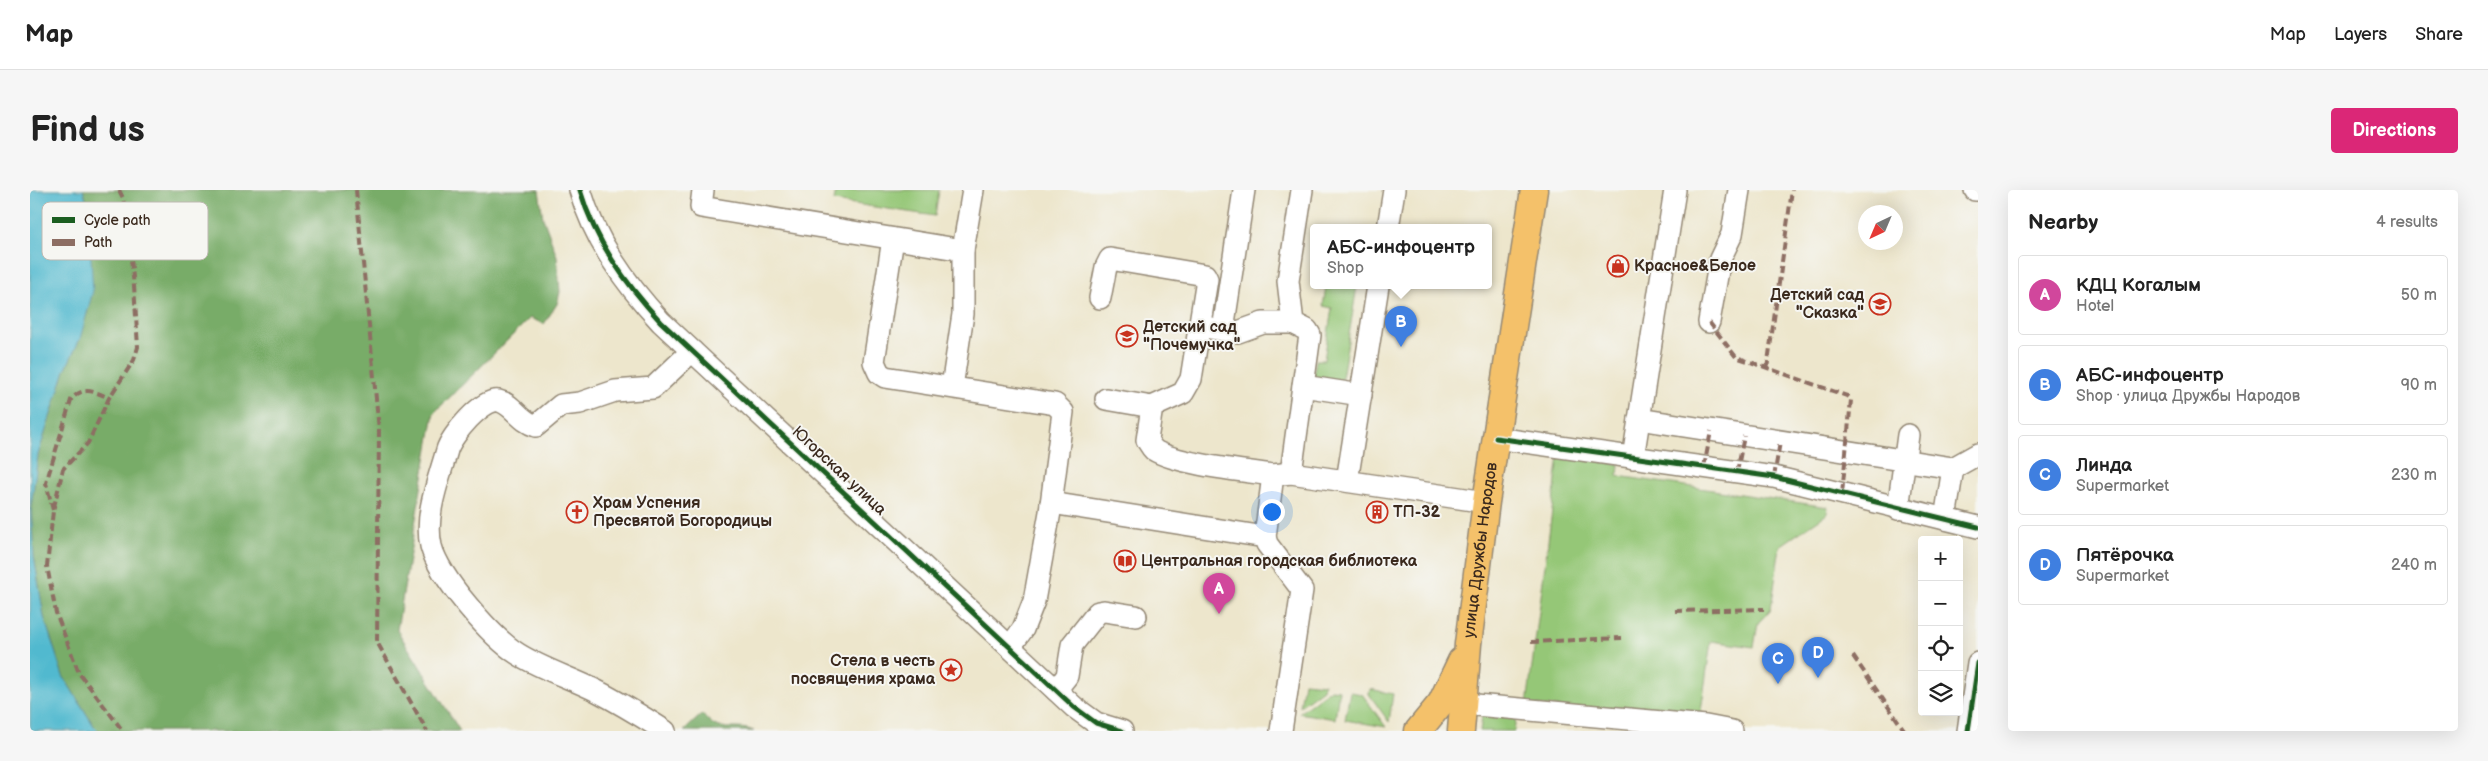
<!DOCTYPE html>
<meta charset="utf-8">
<style>
body{margin:0;font-family:"Balsamiq Sans",sans-serif;background:#f6f6f6;color:#222}
.controls{position:absolute;right:15px;bottom:15px;display:grid;overflow:hidden;border-radius:5px;box-shadow:0 5px 20px #0002}
.controls button{width:45px;height:45px;display:grid;place-items:center;padding:0;border:0;border-bottom:1px solid #e0e0e0;background:#fff;color:#222;font:25px sans-serif}
.compass{position:absolute;left:1828px;top:15px;width:45px;height:45px;border-radius:50%;background:#fff;box-shadow:0 5px 20px #0002;rotate:224deg}
.you{position:absolute;left:1241px;top:321px;width:18px;height:18px;margin:-12px;border:4px solid #fff;border-radius:50%;background:#1a73e8;box-shadow:0 0 0 8px #1a73e833}
.badge{display:grid;place-items:center;width:32px;height:32px;border-radius:50%;background:#db2777;color:#fff;font-size:16px;font-weight:700}
.pin{position:absolute;translate:-50% -41px;filter:drop-shadow(0 1px 2px #0008)}
.pin::after{content:'';position:absolute;top:26px;width:18px;height:15px;background:inherit;clip-path:polygon(0 0,100% 0,50% 100%)}
.popup{position:absolute;left:1280px;top:34px;width:182px;height:65px;box-sizing:border-box;display:grid;place-content:center;border-radius:5px;background:#fff;filter:drop-shadow(0 1px 4px #0005);font-size:16px;white-space:nowrap;color:#767676}
.popup b{font-size:19px;color:#222}
.popup::after{content:'';position:absolute;left:50%;top:100%;margin-left:-10px;border:10px solid transparent;border-top-color:#fff}
.list{margin:0;padding:0;list-style:none}
h2{display:flex;justify-content:space-between;align-items:center;height:65px;margin:0;padding:0 20px;font-size:21px}
h2 small{font-size:16px;font-weight:400;color:#767676}
.list li{display:grid;grid-template-columns:32px 1fr auto;gap:15px;align-items:center;box-sizing:border-box;height:80px;margin:0 10px 10px;padding:0 10px;border:1px solid #e0e0e0;border-radius:5px}
.list b{display:block;font-size:19px;white-space:nowrap}
.list p{margin:0;font-size:16px;white-space:nowrap;color:#767676}
.list em{font-size:16px;font-style:normal;color:#767676}
.icon{flex:none;width:28px;height:28px;fill:none;stroke:currentColor;stroke-width:2;stroke-linecap:round;stroke-linejoin:round}
.map{position:relative;flex:none;width:1948px;height:541px;overflow:hidden;border-radius:5px}
header{display:flex;align-items:center;gap:30px;box-sizing:border-box;height:70px;padding:0 25px;background:#fff;border-bottom:1px solid #e0e0e0}
header strong{font-size:24px}
nav{display:flex;gap:28px;margin-inline-start:auto;font-size:18px}
.intro{display:flex;align-items:center;justify-content:space-between;box-sizing:border-box;height:120px;padding:0 30px}
h1{margin:0;font-size:35px}
.button{padding:12px 22px;border-radius:5px;background:#db2777;color:#fff;font-size:18px;font-weight:700}
main{display:flex;gap:30px;padding:0 30px}
aside{flex:1;background:#fff;border-radius:5px;box-shadow:0 5px 20px #0002}
.map>svg:first-child{display:block}
.green{fill:#95c777;stroke:#68784a}
.forest{fill:#78ac68;stroke:#5a6b43}
.water{fill:#51b9cf;stroke:#467276}
.lines{fill:none;stroke-linecap:round;stroke-linejoin:round}
.minor-casing{stroke:#948875;stroke-width:24}
.major-casing{stroke:#948875;stroke-width:29}
.minor{stroke:#fff;stroke-width:21}
.major{stroke:#f4c16a;stroke-width:26}
.quiet{stroke:#8d6e63;stroke-width:4;stroke-dasharray:8 4;stroke-linecap:butt}
.cycleway-casing{stroke:#f6f6f2;stroke-width:8}
.cycleway{stroke:#1b5e20;stroke-width:5}
.labels{text-anchor:middle;dominant-baseline:central;stroke-width:4;stroke-linejoin:round;paint-order:stroke}
.poi-label{font-size:16px;font-weight:bold;fill:#3b2a1e;stroke:#f6f6f2;text-anchor:start}
.street-label{font-size:16px;fill:#3b2a1e;stroke:#f6f6f2}
.key{fill:#f6f6f2;stroke:#beb9b2;stroke-width:1}
.key-label{font-size:14px;fill:#3b2a1e}
</style>
<header>
<strong>Map</strong>
<nav><a>Map</a><a>Layers</a><a>Share</a></nav>
</header>
<div class="intro"><h1>Find us</h1><a class="button">Directions</a></div>
<main>
<div class="map">
<svg width="1948" height="541" viewBox="0 0 1948 541">
<rect width="100%" height="100%" fill="#f6f6f2"/>
<filter id="ink" filterUnits="userSpaceOnUse"><feTurbulence type="fractalNoise" baseFrequency=".02" numOctaves="2"/><feDisplacementMap in="SourceGraphic" scale="10" xChannelSelector="R" yChannelSelector="G"/><feConvolveMatrix kernelMatrix="1 2 1 2 8 2 1 2 1" color-interpolation-filters="sRGB"/></filter>
<filter id="wash" filterUnits="userSpaceOnUse"><feTurbulence type="fractalNoise" baseFrequency=".0096" numOctaves="4" result="noise"/><feDisplacementMap in="SourceGraphic" scale="20" xChannelSelector="R" yChannelSelector="G"/><feGaussianBlur stdDeviation="1.12" result="paint"/><feColorMatrix in="noise" values="0 0 0 0 0 0 0 0 0 0 0 0 0 0 0 0 0 1.4 0 .05"/><feComposite in="paint" operator="in"/></filter>
<g filter="url(#wash)">
<rect width="100%" height="100%" fill="#ede6cc"/>
<g class="green">
<path d="M806,0H909L905,26L804,11Z"/>
<path d="M1296,96H1327L1311,194L1283,189L1286,170H1294L1302,118L1293,116Z"/>
<path d="M1529,266L1589,274L1588,286L1798,317L1797,324L1750,356L1741,419L1728,433L1724,457L1681,451L1670,528L1497,515Z"/>
<path d="M1274,492L1294,494L1293,499L1270,516Z"/>
<path d="M1301,499L1309,500L1305,529L1269,523Z"/>
<path d="M1340,499L1363,504L1359,532L1339,504Z"/>
<path d="M1320,502L1332,504L1356,537L1315,530Z"/>
<path d="M1455,524L1486,528L1484,541H1450L1452,527Z"/>
</g>
<g class="forest">
<path d="M53,0H509L513,28L527,66L530,102L527,114L514,134L500,128L404,223L367,440L430,541H69L64,536L33,486L14,427L4,366L1,317L8,265L35,180L50,149L58,16Z"/>
<path d="M672,524C676,527 680,533 684,535C695,541 710,535 724,541H654Z"/>
</g>
<path class="water" d="M0,0H53L58,16L63,101L50,149L35,180L8,265L1,317L4,366L14,427L33,486L64,536L69,541H0Z"/>
</g>
<g filter="url(#ink)">
<g class="lines">
<g class="minor-casing">
<g id="minor">
<path d="M550,0C565,51 595,93 631,132L1044,517L1066,533L1092,541"/>
<path d="M673,0L671,17L933,60"/>
<path d="M1945,0H1948"/>
<path d="M1358,38L1364,0"/>
<path d="M863,49L844,172L849,183L855,187L1025,214L1033,222L1020,322L1004,411L993,439L980,457"/>
<path d="M1070,108L1076,77L1080,69L1175,85L1177,89L1161,189L1153,203L1122,217L1117,250C1119,253 1121,257 1124,260C1146,274 1215,281 1243,285"/>
<path d="M1679,132L1690,69L1702,44L1709,0"/>
<path d="M1181,138L1208,142L1233,133H1263"/>
<path d="M1193,140L1214,0"/>
<path d="M1273,196L1331,205"/>
<path d="M922,197L933,124V60L943,0"/>
<path d="M1076,209L1122,217"/>
<path d="M1609,229L1923,278L1948,264"/>
<path d="M1466,248L1744,287L1948,337"/>
<path d="M1603,268L1645,0"/>
<path d="M1261,283L1280,145L1277,140L1263,133L1258,91L1272,0"/>
<path d="M1317,291L1348,96"/>
<path d="M1021,313L1235,347L1237,354L1272,400L1251,541"/>
<path d="M1868,319L1878,245"/>
<path d="M1915,329L1923,278"/>
<path d="M1235,347L1243,285L1261,283L1456,312"/>
<path d="M1026,500L1037,486L1042,455L1068,422L1074,421L1106,426"/>
<path d="M1435,514L1676,536L1702,541"/>
<path d="M635,541C613,527 590,513 567,501C541,488 512,479 488,464C461,447 409,387 401,356C394,325 409,289 417,260C421,246 453,207 469,211C483,214 490,232 506,236L531,215L550,213L585,201L623,198L662,161"/>
<path d="M1938,541L1948,473"/>
</g>
</g>
<g class="major-casing">
<g id="major">
<path d="M1388,541L1411,513L1431,471"/>
<path id="s1" d="M1431,541L1438,454L1456,312L1504,0"/>
</g>
</g>
<use href="#minor" class="minor"/>
<use href="#major" class="major"/>
<g class="quiet">
<path d="M89,0L93,8L96,25L104,96L108,157L104,170L79,208L58,253L33,279L23,321L17,376L26,423L49,483L93,541"/>
<path d="M326,0L349,240L347,452L397,541"/>
<path d="M1679,132L1706,167L1817,206L1821,210L1812,304"/>
<path d="M1737,179L1762,0"/>
<path d="M1674,277L1681,241"/>
<path d="M1707,282L1714,246"/>
<path d="M1744,287L1750,252"/>
<path d="M23,320L16,293L41,210C52,196 64,201 79,208"/>
<path d="M1645,421L1734,419"/>
<path d="M1501,452L1592,448"/>
<path d="M1823,466L1875,541"/>
</g>
<g class="cycleway-casing">
<g id="cycleway">
<path d="M550,0C565,51 595,93 631,132L1044,517L1066,533L1092,541"/>
<path d="M1466,248L1744,287L1948,337"/>
<path d="M1938,541L1948,473"/>
</g>
</g>
<use href="#cycleway" class="cycleway"/>
</g>
</g>
<defs>
<g id="shop-ring" transform="scale(1.125)"><circle r="9.5" fill="#f6f6f2" stroke="#c8321e" stroke-width="1.5"/><path d="M-5-2.5h2.3a2.7 3.5 0 0 1 5.4 0H5L5.5 6h-11ZM-1.5-2.5h3a1.5 2.3 0 0 0-3 0Z" fill="#c8321e"/></g>
<g id="school-ring" transform="scale(1.125)"><circle r="9.5" fill="#f6f6f2" stroke="#c8321e" stroke-width="1.5"/><path d="M0-5L7-2L0 1L-7-2ZM-4 1L0 2.5L4 1V4Q0 6-4 4Z" fill="#c8321e"/></g>
<g id="church-ring" transform="scale(1.125)"><circle r="9.5" fill="#f6f6f2" stroke="#c8321e" stroke-width="1.5"/><path d="M-1.2-6h2.4v3.5h3.3v2.4h-3.3V6h-2.4V-.1h-3.3v-2.4h3.3Z" fill="#c8321e"/></g>
<g id="building-ring" transform="scale(1.125)"><circle r="9.5" fill="#f6f6f2" stroke="#c8321e" stroke-width="1.5"/><path d="M-4-6H4V6H1V3H-1V6H-4ZM-2.5-4.3h1.7v1.8h-1.7ZM.8-4.3h1.7v1.8H.8ZM-2.5-1h1.7V.8h-1.7ZM.8-1h1.7V.8H.8Z" fill="#c8321e"/></g>
<g id="library-ring" transform="scale(1.125)"><circle r="9.5" fill="#f6f6f2" stroke="#c8321e" stroke-width="1.5"/><path d="M-6-4Q-3-5.5-.7-3.5V5Q-3 3-6 4ZM6-4Q3-5.5 .7-3.5V5Q3 3 6 4Z" fill="#c8321e"/></g>
<g id="sight-ring" transform="scale(1.125)"><circle r="9.5" fill="#f6f6f2" stroke="#c8321e" stroke-width="1.5"/><path d="M0-6L1.8-2.2L6-1.7L2.9 1.2L3.7 5.4L0 3.3L-3.7 5.4L-2.9 1.2L-6-1.7L-1.8-2.2Z" fill="#c8321e"/></g>
</defs>
<g fill-rule="evenodd">
<use href="#shop-ring" x="1588" y="76"/>
<use href="#school-ring" x="1850" y="114"/>
<use href="#school-ring" x="1097" y="146"/>
<use href="#church-ring" x="547" y="322"/>
<use href="#building-ring" x="1347" y="322"/>
<use href="#library-ring" x="1095" y="371"/>
<use href="#sight-ring" x="921" y="480"/>
</g>
<g class="labels">
<g class="poi-label">
<text x="1604" y="76">Красное&amp;Белое</text>
<text x="1834" y="105" text-anchor="end">Детский сад<tspan x="1834" dy="18">"Сказка"</tspan></text>
<text x="1113" y="137">Детский сад<tspan x="1113" dy="18">"Почемучка"</tspan></text>
<text x="563" y="313">Храм Успения<tspan x="563" dy="18">Пресвятой Богородицы</tspan></text>
<text x="1363" y="322">ТП-32</text>
<text x="1111" y="371">Центральная городская библиотека</text>
<text x="905" y="471" text-anchor="end">Стела в честь<tspan x="905" dy="18">посвящения храма</tspan></text>
</g>
<g class="street-label">
<text transform="translate(809 281) rotate(43)">Югорская улица</text>
<text stroke="none"><textPath href="#s1" startOffset="182">улица Дружбы Народов</textPath></text>
</g>
</g>
<rect x="12" y="12" width="166" height="58" rx="8" class="key"/>
<rect x="22" y="27" width="23" height="6" fill="#1b5e20"/>
<rect x="22" y="49" width="23" height="7" fill="#8d6e63"/>
<g class="key-label">
<text x="54" y="35">Cycle path</text>
<text x="54" y="57">Path</text>
</g>
</svg>
<div class="controls">
<button>+</button>
<button>−</button>
<button><svg class="icon" aria-label="locate" viewBox="0 0 24 24"><circle cx="12" cy="12" r="6"/><path d="M12 2v4M12 18v4M2 12h4M18 12h4"/></svg></button>
<button><svg class="icon" aria-label="layers" viewBox="0 0 24 24"><path d="M12 4l9 5-9 5-9-5zM3 14l9 5 9-5"/></svg></button>
</div>
<svg class="compass" viewBox="-18 -18 36 36"><path d="M0-13l5 13h-10z" fill="#e53935"/><path d="M0 13l5-13h-10z" fill="#767676"/></svg>
<div class="you"></div>
<div class="pin badge" style="left:1189px;top:424px;background:#d1479c">A</div>
<div class="pin badge" style="left:1371px;top:157px;background:#3f7fe0">B</div>
<div class="popup"><b>АБС-инфоцентр</b>Shop</div>
<div class="pin badge" style="left:1748px;top:494px;background:#3f7fe0">C</div>
<div class="pin badge" style="left:1788px;top:488px;background:#3f7fe0">D</div>
</div>
<aside>
<h2>Nearby<small>4 results</small></h2>
<ul class="list">
<li><span class="badge" style="background:#d1479c">A</span><div><b>КДЦ Когалым</b><p>Hotel</p></div><em>50 m</em></li>
<li><span class="badge" style="background:#3f7fe0">B</span><div><b>АБС-инфоцентр</b><p>Shop · улица Дружбы Народов</p></div><em>90 m</em></li>
<li><span class="badge" style="background:#3f7fe0">C</span><div><b>Линда</b><p>Supermarket</p></div><em>230 m</em></li>
<li><span class="badge" style="background:#3f7fe0">D</span><div><b>Пятёрочка</b><p>Supermarket</p></div><em>240 m</em></li>
</ul>
</aside>
</main>
